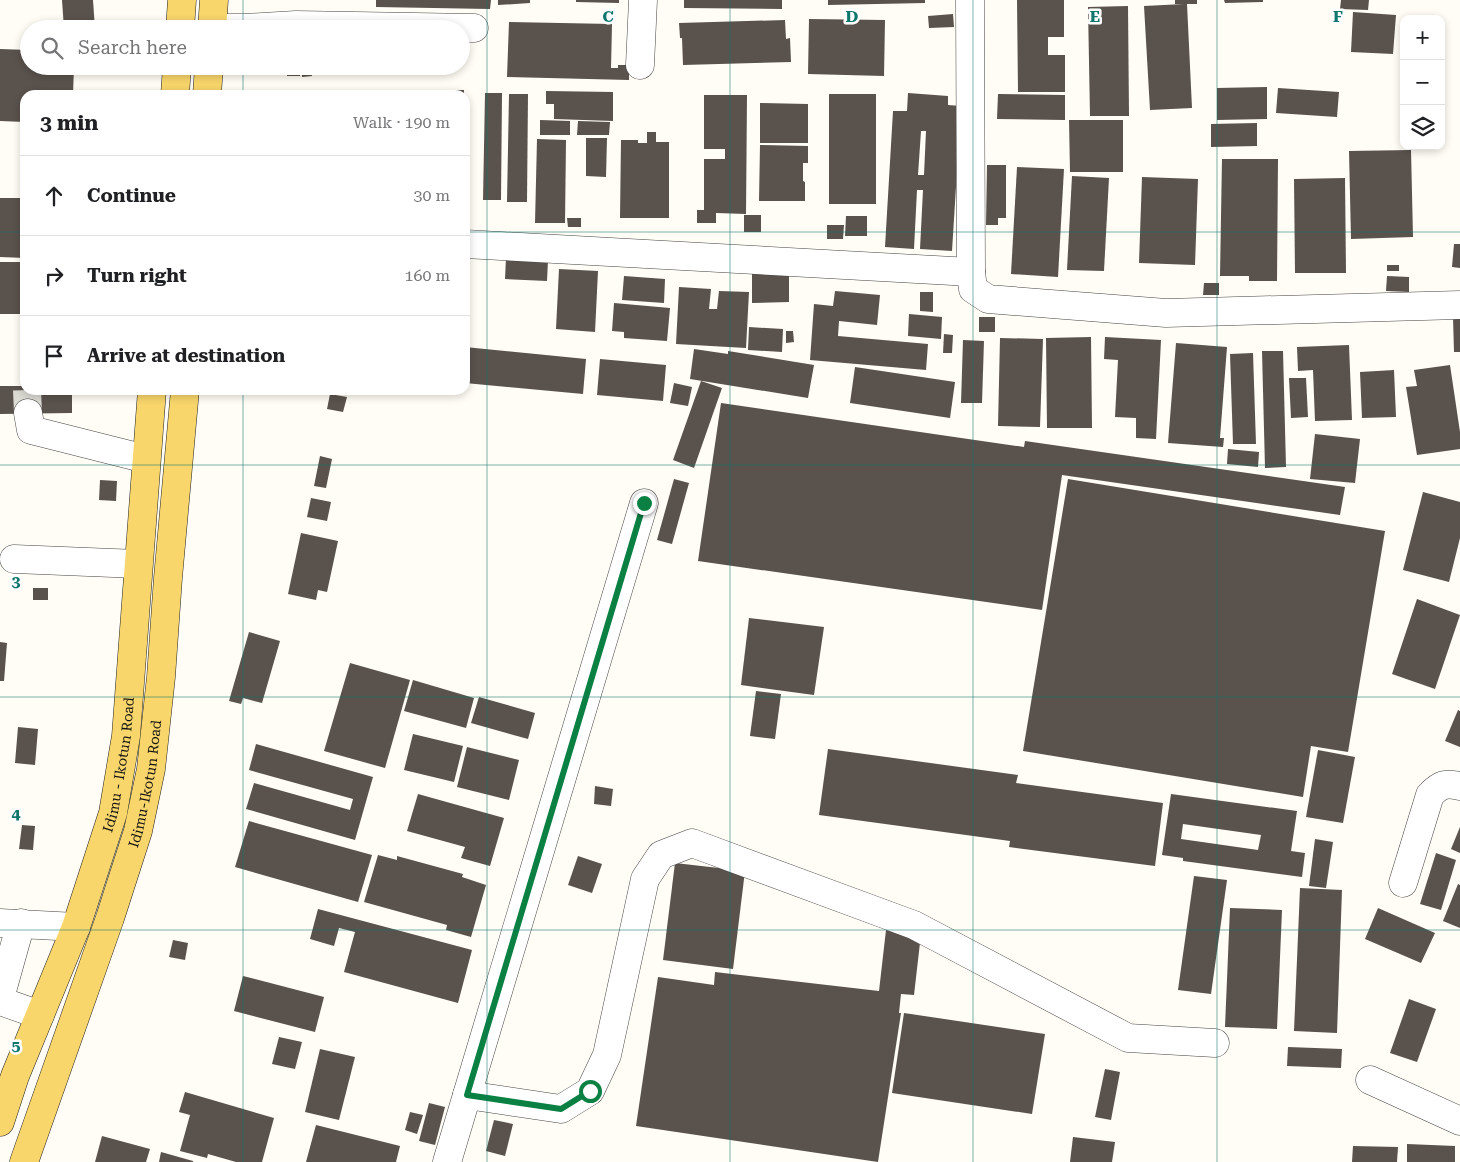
<!DOCTYPE html>
<meta charset="utf-8">
<style>
body{margin:0;font-family:"Roboto Serif",serif;background:#f2f2f2;color:#202124}
.controls{position:absolute;right:15px;top:15px;display:grid;overflow:hidden;border-radius:10px;box-shadow:0 2px 8px #0003}
.controls button{width:45px;height:45px;display:grid;place-items:center;padding:0;border:0;border-bottom:1px solid #e0e0e0;background:#fff;color:#202124;font:25px sans-serif}
.stop{position:absolute;width:15px;height:15px;margin:-11px;border:4px solid #0b8043;border-radius:50%;background:#fff}
.stop.end{background:#0b8043;border-color:#fff;box-shadow:0 1px 5px #0008}
.list{margin:0;padding:0;list-style:none}
h2{display:flex;justify-content:space-between;align-items:center;height:65px;margin:0;padding:0 20px;font-size:21px}
h2 small{font-size:16px;font-weight:400;color:#757577}
.list li{display:grid;grid-template-columns:32px 1fr auto;gap:15px;align-items:center;box-sizing:border-box;height:80px;padding:0 20px;border-top:1px solid #e0e0e0}
.list b{display:block;font-size:19px;white-space:nowrap}
.list em{font-size:16px;font-style:normal;color:#757577}
.icon{flex:none;width:28px;height:28px;fill:none;stroke:currentColor;stroke-width:2;stroke-linecap:round;stroke-linejoin:round}
.map{position:relative;flex:none;width:1460px;height:1162px;overflow:hidden}
.search{position:absolute;background:#fff;box-shadow:0 2px 8px #0003;left:20px;top:20px;width:450px;height:55px;display:flex;align-items:center;gap:12px;box-sizing:border-box;padding:0 18px;border-radius:28px;color:#757577;font-size:19px}
.panel{position:absolute;background:#fff;box-shadow:0 2px 8px #0003;left:20px;top:90px;width:450px;height:305px;border-radius:15px}
.map>svg:first-child{display:block}
.building{fill:#5a524d;fill-rule:evenodd}
.lines{fill:none;stroke-linecap:round;stroke-linejoin:round}
.minor-tunnel{stroke:#dbdad3;stroke-width:28;stroke-dasharray:28 14;stroke-linecap:butt}
.minor-casing{stroke:#444;stroke-width:29}
.major-casing{stroke:#222;stroke-width:29}
.minor{stroke:#fff;stroke-width:28}
.major{stroke:#f9d66b;stroke-width:28}
.route{stroke:#0b8043;stroke-width:6}
.grid{fill:none;stroke:#0f766e;stroke-width:1;stroke-opacity:0.55}
.labels{text-anchor:middle;dominant-baseline:central;stroke-width:5;stroke-linejoin:round;paint-order:stroke}
.street-label{font-size:14px;fill:#111;stroke:#fff}
.grid-label{font-size:16px;text-anchor:middle;font-weight:bold;fill:#0f766e;stroke:#fff;stroke-width:5;stroke-linejoin:round;paint-order:stroke}
</style>
<div class="map">
<svg width="1460" height="1162" viewBox="0 0 1460 1162">
<rect width="100%" height="100%" fill="#fffdf5"/>
<g class="building">
<path d="M62,0H93L95,29H64Z"/>
<path d="M376,0H491L490,9L376,7Z"/>
<path d="M498,0H530V3L498,5Z"/>
<path d="M576,0H619V3L576,2Z"/>
<path d="M684,0H782V9L684,8Z"/>
<path d="M828,0H925V3L828,5Z"/>
<path d="M1017,0H1064V37H1048V55H1065V92H1018Z"/>
<path d="M1175,0H1197V4H1187L1192,108L1150,110L1144,6L1184,4H1175Z"/>
<path d="M1224,0H1263V2L1225,3Z"/>
<path d="M1341,0H1369L1368,10L1340,9Z"/>
<path d="M1128,6L1129,116H1090L1088,7Z"/>
<path d="M1353,12L1396,15L1393,54L1351,52Z"/>
<path d="M953,14L954,27L929,28L928,16Z"/>
<path d="M809,19L885,20L884,76L808,74Z"/>
<path d="M785,20L786,39L790,38L791,62L683,65L682,38H680L679,23Z"/>
<path d="M509,22L612,24L611,68H618V65H629V80L507,77Z"/>
<path d="M0,49L29,50V66H74L73,95H25V122L0,121Z"/>
<path d="M302,66H311L312,76L302,77Z"/>
<rect x="287" y="67" width="13" height="9"/>
<path d="M1267,87V119L1217,120V88Z"/>
<path d="M1278,88L1339,92L1337,117L1276,113Z"/>
<rect x="442" y="90" width="22" height="5"/>
<path d="M546,91L613,92V121L554,119V104H546Z"/>
<path d="M485,93H502L501,200H483Z"/>
<path d="M908,93L948,96V105L961,106L952,251L920,249L923,190H917L914,249L885,247L893,111H907ZM921,131H926L924,175H918Z"/>
<path d="M509,94H528L527,202H507Z"/>
<rect x="829" y="94" width="47" height="110"/>
<path d="M998,94L1065,95V120L997,119Z"/>
<path d="M704,95H747L746,214L716,213V223H697V210H704V159H725V149H704Z"/>
<path d="M760,103L808,104V143H760Z"/>
<path d="M540,120L570,121V135H540Z"/>
<path d="M1069,120H1123V172H1070Z"/>
<path d="M578,121L610,122L609,135H577Z"/>
<path d="M1257,123V146L1211,147V124Z"/>
<path d="M647,132H656V142H669V218H620L621,140H638V143H647Z"/>
<path d="M586,138H607L606,177L586,176Z"/>
<path d="M537,139L566,140L565,223H535Z"/>
<path d="M760,145L808,146V163H803V181L805,182V201H759Z"/>
<path d="M1411,150L1413,237L1351,239L1349,151Z"/>
<path d="M1222,159H1278L1277,281H1249V276H1220Z"/>
<path d="M465,160L469,161L467,205H465Z"/>
<path d="M987,165H1006V218H998V225H986Z"/>
<path d="M1017,167L1064,169L1058,277L1011,274Z"/>
<path d="M1072,176L1109,178L1104,271L1067,270Z"/>
<path d="M1142,177L1198,179L1195,265L1139,263Z"/>
<path d="M1345,178L1346,273H1295L1294,179Z"/>
<path d="M0,198H25V258L0,257Z"/>
<rect x="744" y="215" width="17" height="17"/>
<path d="M846,216H867V236H845Z"/>
<path d="M567,218H581V227H568Z"/>
<path d="M827,225H844L843,239H827Z"/>
<path d="M1454,244H1460V268L1452,267Z"/>
<path d="M506,258L548,260L547,281L505,279Z"/>
<rect x="0" y="262" width="25" height="52"/>
<rect x="1387" y="265" width="12" height="6"/>
<path d="M559,269L598,271L595,332L556,329Z"/>
<path d="M752,271H789V302L752,303Z"/>
<path d="M624,276L665,279L664,303L622,300Z"/>
<path d="M1387,276L1409,277V292L1386,291Z"/>
<path d="M1204,283H1219V295H1203Z"/>
<path d="M679,287L711,289L709,309H717L719,291L749,292L746,348L676,344Z"/>
<path d="M835,291L880,295L877,325L839,321L838,336L928,344L926,370L810,360L814,304L833,306Z"/>
<path d="M920,292H933V312L920,311Z"/>
<path d="M614,303L670,308L667,341L624,338V332L612,331Z"/>
<path d="M909,314L942,317L941,339L908,336Z"/>
<rect x="979" y="317" width="16" height="15"/>
<path d="M1453,317H1460V352H1454Z"/>
<path d="M749,327L783,329L782,352L748,350Z"/>
<path d="M786,331H793L794,342L786,343Z"/>
<path d="M944,334L953,335L952,353H943Z"/>
<path d="M1091,337L1092,428H1047L1046,338Z"/>
<path d="M1105,337L1161,340L1156,439L1136,438V418L1115,417L1118,360L1104,359Z"/>
<path d="M1000,338L1043,339L1040,427L998,426Z"/>
<path d="M963,340L984,341L982,403H961Z"/>
<path d="M1176,343L1227,347L1220,438H1224L1223,447L1168,443Z"/>
<path d="M1349,345L1352,420L1315,421L1313,370L1298,371L1297,347Z"/>
<path d="M465,347L586,359L583,394L465,383Z"/>
<path d="M694,349L728,354V351L814,365L808,398L690,379Z"/>
<path d="M1262,351H1283L1286,467L1265,468Z"/>
<path d="M1253,353L1256,444H1233L1230,354Z"/>
<path d="M600,359L666,365L663,401L597,395Z"/>
<path d="M1450,365L1460,432V449L1417,455L1406,387L1417,386L1414,370Z"/>
<path d="M855,367L955,382L950,418L850,403Z"/>
<path d="M1394,370L1396,417L1362,418L1360,372Z"/>
<path d="M1289,378H1306L1308,417L1291,418Z"/>
<path d="M701,381L722,388L694,468L673,460Z"/>
<path d="M674,383L692,387L688,406L670,403Z"/>
<path d="M0,386H25V390H72V413L0,414Z"/>
<path d="M330,394L347,397L343,412L327,409Z"/>
<path d="M721,403L1024,447L1025,441L1345,487L1340,515L1062,475L1042,610L698,561Z"/>
<path d="M1315,434L1360,439L1355,483L1310,479Z"/>
<path d="M1228,449L1259,452L1258,467L1227,464Z"/>
<path d="M320,456L332,459L326,488L314,486Z"/>
<path d="M674,479L689,483L672,544L657,540Z"/>
<path d="M1068,479L1385,531L1348,752L1311,746L1303,797L1023,751Z"/>
<path d="M100,480L117,481L116,501L99,500Z"/>
<path d="M1423,492L1460,502V538L1449,582L1403,570Z"/>
<path d="M311,498L331,502L327,521L307,517Z"/>
<path d="M301,533L338,541L327,592L318,590L316,600L288,594Z"/>
<rect x="33" y="588" width="15" height="12"/>
<path d="M1417,599L1460,615L1435,689L1392,674Z"/>
<path d="M749,618L824,627L814,695L741,685Z"/>
<path d="M249,632L280,641L262,703L243,698L241,704L229,701Z"/>
<path d="M0,642L7,643L4,681H0Z"/>
<path d="M350,663L410,680L385,768L324,751Z"/>
<path d="M413,680L474,698L466,728L404,711Z"/>
<path d="M756,691L781,694L775,739L750,736Z"/>
<path d="M479,697L535,713L528,739L471,723Z"/>
<path d="M1458,710L1460,711V747L1445,741Z"/>
<path d="M18,727L38,729L35,765L15,763Z"/>
<path d="M413,734L463,746L454,782L404,770Z"/>
<path d="M256,744L373,777L355,840L246,809L254,783L350,810L353,799L249,770Z"/>
<path d="M467,747L519,760L509,800L457,787Z"/>
<path d="M828,749L1018,775L1016,783L1163,803L1155,866L1009,847L1010,841L819,815Z"/>
<path d="M1318,750L1355,757L1343,823L1306,817Z"/>
<path d="M595,786L613,789L611,806L594,804Z"/>
<path d="M418,794L504,818L490,866L461,858L465,847L407,831Z"/>
<path d="M1171,794L1297,811L1291,851L1305,853L1302,877L1183,861V858L1162,855ZM1183,824L1261,835L1258,850L1181,839Z"/>
<path d="M249,821L372,855L358,902L235,867Z"/>
<path d="M22,825L35,826L33,850L19,849Z"/>
<path d="M1460,827V853L1451,849Z"/>
<path d="M1315,839L1333,842L1326,888L1309,886Z"/>
<path d="M1436,853L1456,860L1441,910L1420,904Z"/>
<path d="M378,855L397,860V856L463,874L462,877L486,885L471,937L446,930L447,925L364,902Z"/>
<path d="M578,856L602,864L592,893L568,885Z"/>
<path d="M675,863L745,871L733,969L663,960Z"/>
<path d="M1194,876L1227,880L1211,994L1178,990Z"/>
<path d="M1458,884L1460,885V928L1443,921Z"/>
<path d="M1300,888L1342,890L1337,1033L1294,1031Z"/>
<path d="M1230,908L1282,910L1277,1029L1225,1027Z"/>
<path d="M1378,908L1435,933L1421,963L1365,939Z"/>
<path d="M318,909L472,950L458,1003L344,972L355,932L339,928L334,946L310,939Z"/>
<path d="M886,930L921,934L914,995L901,994L899,1013H901L878,1162L636,1126L658,977L714,985L715,972L879,991Z"/>
<path d="M173,940L188,943L185,960L169,957Z"/>
<path d="M243,976L324,997L315,1032L234,1011Z"/>
<path d="M1409,999L1436,1009L1417,1062L1390,1053Z"/>
<path d="M904,1013L1045,1034L1032,1114L892,1093Z"/>
<path d="M279,1037L302,1042L295,1069L272,1064Z"/>
<path d="M1288,1047L1342,1049L1341,1068L1287,1066Z"/>
<path d="M320,1049L355,1057L339,1120L305,1112Z"/>
<path d="M1105,1069L1120,1072L1111,1120L1095,1117Z"/>
<path d="M185,1092L274,1118L262,1162H236L208,1154L207,1158L180,1151L190,1115L179,1112Z"/>
<path d="M429,1103L445,1107L435,1145L419,1141Z"/>
<path d="M410,1112L423,1115L417,1134L405,1130Z"/>
<path d="M494,1120L513,1124L505,1156L486,1151Z"/>
<path d="M316,1125L400,1146L396,1162H306Z"/>
<path d="M102,1136L150,1149L146,1162H95Z"/>
<path d="M1073,1137L1115,1142L1112,1162H1070Z"/>
<path d="M1407,1144L1455,1146V1162H1407Z"/>
<path d="M1353,1146L1398,1147L1397,1162H1352Z"/>
<path d="M161,1152L193,1161V1162H159Z"/>
</g>
<g class="lines">
<path class="minor-tunnel" d="M27,390L28,413"/>
<g class="minor-casing">
<g id="minor">
<path d="M970,0L971,272L973,289L988,299L1166,313L1460,305"/>
<path d="M212,28H245L296,25L474,28"/>
<path d="M640,65L643,0"/>
<path d="M465,244L971,272"/>
<path d="M28,413L31,430L146,459"/>
<path d="M14,559L138,564"/>
<path d="M1403,883L1430,795C1441,784 1445,783 1460,786"/>
<path d="M0,923L76,927"/>
<path d="M0,998L21,923"/>
<path d="M0,1001L40,1015"/>
<path d="M1370,1080L1460,1121"/>
<path d="M467,1095L561,1109L590,1091L607,1055L645,879L661,855L692,843L914,925L1128,1038L1215,1043"/>
<path d="M447,1162L644,503"/>
</g>
</g>
<g class="major-casing">
<g id="major">
<path d="M180,29L182,0"/>
<path d="M212,29L214,0"/>
<path d="M175,95L177,66"/>
<path d="M207,95L209,66"/>
<path id="s1" d="M0,1122L15,1076L76,927L113,813L126,736L152,390"/>
<path id="s2" d="M24,1162L110,918L138,831L151,769L161,677L168,578L185,390"/>
</g>
</g>
<use href="#minor" class="minor"/>
<use href="#major" class="major"/>
</g>
<g class="lines">
<path class="route" d="M590,1091L561,1109L467,1095L644,503"/>
</g>
<path class="grid" d="M243,0V29M487,0V1162M730,0V1162M973,0V1162M1217,0V1162M243,66V95M0,232H25M465,232H1460M243,390V1162M0,465H1460M0,697H1460M0,930H1460"/>
<g class="labels">
<g class="street-label">
<text stroke="none"><textPath href="#s1" startOffset="378">Idimu - Ikotun Road</textPath></text>
<text stroke="none"><textPath href="#s2" startOffset="398">Idimu-Ikotun Road</textPath></text>
</g>
</g>
<g class="grid-label">
<text x="608" y="22">C</text>
<text x="852" y="22">D</text>
<text x="1095" y="22">E</text>
<text x="1338" y="22">F</text>
<text x="16" y="587">3</text>
<text x="16" y="819">4</text>
<text x="16" y="1051">5</text>
</g>
</svg>
<div class="controls">
<button>+</button>
<button>−</button>
<button><svg class="icon" aria-label="layers" viewBox="0 0 24 24"><path d="M12 4l9 5-9 5-9-5zM3 14l9 5 9-5"/></svg></button>
</div>
<div class="stop" style="left:590px;top:1091px"></div>
<div class="stop end" style="left:644px;top:503px"></div>
<div class="search"><svg class="icon" aria-label="search" viewBox="0 0 24 24"><circle cx="10" cy="10" r="6"/><path d="M15 15l6 6"/></svg>Search here</div>
<section class="panel">
<h2>3 min<small>Walk · 190 m</small></h2>
<ul class="list">
<li><svg class="icon" aria-label="ahead" viewBox="0 0 24 24"><path d="M12 20V5M6 11l6-6 6 6"/></svg><div><b>Continue</b></div><em>30 m</em></li>
<li><svg class="icon" aria-label="right" viewBox="0 0 24 24"><path d="M7 20v-9h11M14 6l5 5-5 5"/></svg><div><b>Turn right</b></div><em>160 m</em></li>
<li><svg class="icon" aria-label="arrive" viewBox="0 0 24 24"><path d="M6 21V4h12l-3 4 3 4H6"/></svg><div><b>Arrive at destination</b></div></li>
</ul>
</section>
</div>
